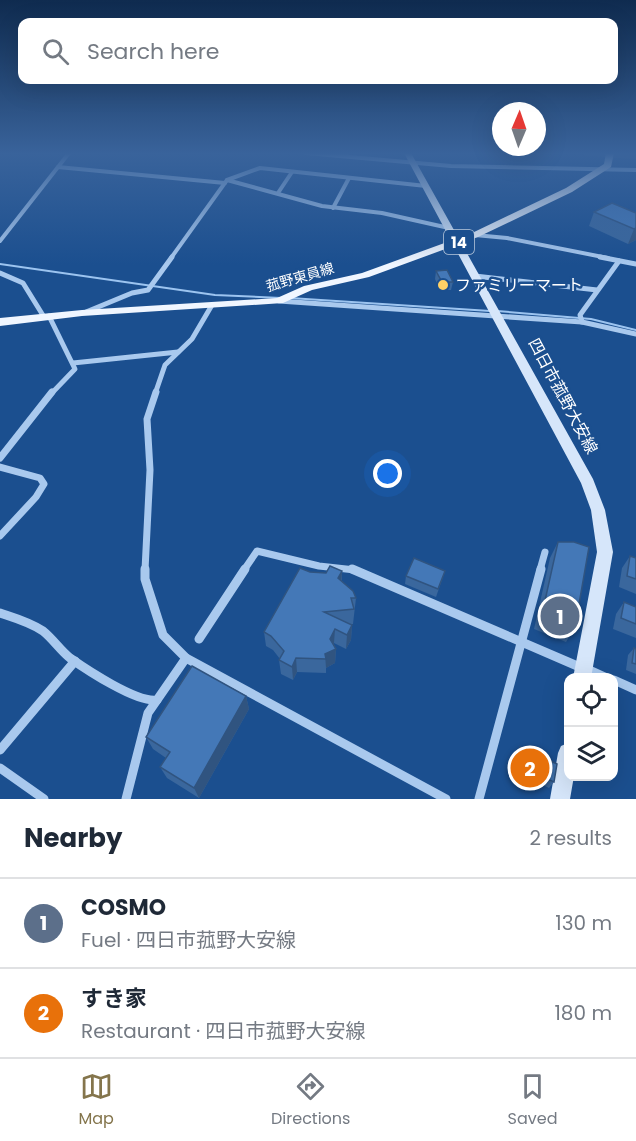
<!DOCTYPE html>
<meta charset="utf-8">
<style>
body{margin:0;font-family:Poppins,"Noto Sans JP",sans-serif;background:#f6f6f7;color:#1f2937}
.controls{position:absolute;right:18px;bottom:18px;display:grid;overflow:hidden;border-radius:12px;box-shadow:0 6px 24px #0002}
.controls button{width:54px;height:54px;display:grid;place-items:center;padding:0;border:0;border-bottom:2px solid #e0e1e3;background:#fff;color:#1f2937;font:30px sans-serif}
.compass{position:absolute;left:492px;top:102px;width:54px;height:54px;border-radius:50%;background:#fff;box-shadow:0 6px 24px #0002;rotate:2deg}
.you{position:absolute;left:388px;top:474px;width:21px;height:21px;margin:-15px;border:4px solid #fff;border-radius:50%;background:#1a73e8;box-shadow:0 0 0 9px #1a73e833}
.badge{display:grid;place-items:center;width:39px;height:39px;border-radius:50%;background:#84754c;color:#fff;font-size:20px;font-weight:700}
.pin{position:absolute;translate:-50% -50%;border:3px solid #fff;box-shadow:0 2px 6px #0006}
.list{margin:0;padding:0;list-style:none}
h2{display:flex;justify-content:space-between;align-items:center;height:78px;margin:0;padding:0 24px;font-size:26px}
h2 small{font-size:20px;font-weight:400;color:#747a83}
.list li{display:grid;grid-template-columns:39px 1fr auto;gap:18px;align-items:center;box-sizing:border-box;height:90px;padding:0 24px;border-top:2px solid #e0e1e3}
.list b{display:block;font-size:22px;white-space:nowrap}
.list p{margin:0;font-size:20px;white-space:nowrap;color:#747a83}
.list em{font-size:20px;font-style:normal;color:#747a83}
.icon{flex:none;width:33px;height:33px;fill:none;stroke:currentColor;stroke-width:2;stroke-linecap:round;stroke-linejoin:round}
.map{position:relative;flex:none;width:636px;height:799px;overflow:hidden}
.search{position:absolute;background:#fff;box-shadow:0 6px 24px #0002;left:18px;right:18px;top:18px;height:66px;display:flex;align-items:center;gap:15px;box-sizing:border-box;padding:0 21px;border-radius:12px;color:#747a83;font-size:22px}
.sheet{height:258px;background:#fff}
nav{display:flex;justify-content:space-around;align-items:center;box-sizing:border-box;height:84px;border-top:2px solid #e0e1e3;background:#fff;font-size:16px;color:#747a83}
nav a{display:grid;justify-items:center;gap:3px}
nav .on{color:#84754c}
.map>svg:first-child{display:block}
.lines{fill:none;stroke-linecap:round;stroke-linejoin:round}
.stream{stroke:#9cc4f0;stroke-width:2}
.river{fill:#3c6290;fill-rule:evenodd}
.street-far3{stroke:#a9c9ee;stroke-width:4}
.street-far2{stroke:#a9c9ee;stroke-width:5}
.street-far1{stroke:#a9c9ee;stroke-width:7}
.street{stroke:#a9c9ee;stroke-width:9}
.secondary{fill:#d6e6fa;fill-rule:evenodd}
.primary{fill:#f0f6ff;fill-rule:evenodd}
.wall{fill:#3a679d}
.shaded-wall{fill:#305480}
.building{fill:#4478b7;stroke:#305480;stroke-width:1.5}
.poi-dot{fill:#ffd166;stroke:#1b4f8f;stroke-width:2}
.labels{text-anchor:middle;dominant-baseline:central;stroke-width:5;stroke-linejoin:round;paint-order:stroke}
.far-street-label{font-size:14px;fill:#fff;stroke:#1b4f8f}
.shield{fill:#1b4f8f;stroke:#bbcadd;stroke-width:1.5}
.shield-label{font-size:15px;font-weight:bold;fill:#fff}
.poi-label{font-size:16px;fill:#fff;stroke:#1b4f8f;text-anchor:start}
.street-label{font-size:16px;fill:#fff;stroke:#1b4f8f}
</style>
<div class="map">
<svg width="636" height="799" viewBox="0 0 636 799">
<rect width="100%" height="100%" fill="#1b4f8f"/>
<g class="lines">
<g class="stream">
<path d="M0,264L215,295L281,298"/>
<path d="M290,298L490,311"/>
<path d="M497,311L591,319L636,330"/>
</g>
<path class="river" d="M582,153H636V159L587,156Z"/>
<g class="street-far3">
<path d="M306,153L451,166L636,170"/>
<path d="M58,167L225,183"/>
<path d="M227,180L322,206L382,213L449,228"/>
<path d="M278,193L292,172"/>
<path d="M333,208L349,178"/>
<path d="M475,235L507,238L608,258"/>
<path d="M0,241L69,153"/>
<path d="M171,258L227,180L260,168L426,186"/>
</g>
<g class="street-far2">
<path d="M600,257L636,264"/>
<path d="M0,273L23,283L44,317"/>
<path d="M475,276L597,290"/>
<path d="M279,301L582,322L636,334"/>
<path d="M86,312L132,293L148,290L172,257"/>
<path d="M49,316L75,369L51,394"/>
<path d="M582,322L580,315L619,261"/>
<path d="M73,363L178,352"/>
<path d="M155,394L165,365L192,339L212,305"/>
</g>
<g class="street-far1">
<path d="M0,458L52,392"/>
<path d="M0,467L40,478L44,484L36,497L0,536"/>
<path d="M145,570L150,470L147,419L156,392"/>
<path d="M244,570L257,551L319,566L355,570"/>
<path d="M540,570L545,552"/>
</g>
<g class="street">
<path d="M145,569V579L163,635L186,658L446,799"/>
<path d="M352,569L582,668"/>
<path d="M0,613C15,618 30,622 43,631C53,639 60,650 70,658C87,670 137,703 157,700L186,658"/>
<path d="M199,639L245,569"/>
<path d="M585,668L607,678"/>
<path d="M614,680L636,690"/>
<path d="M0,750L75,661"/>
<path d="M0,768L44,799"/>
<path d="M126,799L148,713L157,700"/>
<path d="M479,799L541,569"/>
</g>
<g class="secondary">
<path d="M404,153H411L593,479L605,510L613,552L591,678H573L597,552L591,510L581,483Z"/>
<path d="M568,743V776H574L570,799H550L558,753L561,746Z"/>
</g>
<path class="primary" d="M606,153H614L611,167L572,192L478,237L369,277L312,290L283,303L82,316L0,326V318L82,310L277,298L304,286L362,273L472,233L566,188L604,164Z"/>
</g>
<g class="wall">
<path d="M594,212L636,213V240L628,244L589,226Z"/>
<path d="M436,271L453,282L451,290H440L435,279Z"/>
<path d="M558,542L575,627L566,642L534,629L550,558Z"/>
<path d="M630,556L636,558V594L619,587L622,568Z"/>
<path d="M342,571V581L356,598L353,624H350L352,625L351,640L346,649L334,643L333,645L336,649L335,663L326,668V673L297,672L293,680L281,674L279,660L280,659L273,650L266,646L264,632L326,573Z"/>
<path d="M445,571L436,597L405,584L406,576Z"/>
<path d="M624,602L636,607V638L613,629L616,614Z"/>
<path d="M634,648L636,649V674L626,670L628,655Z"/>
<path d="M246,696L249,709L199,798L167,778L160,767L166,758L153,749L146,737Z"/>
<path d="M520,747L554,782L549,788L512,770L516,753Z"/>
</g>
<g class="shaded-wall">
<path d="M636,228V240L628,244L634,229Z"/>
<path d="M342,571L341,587L338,578Z"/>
<path d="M352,625L351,640L346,649L347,635Z"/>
<path d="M335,629L334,643L330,652L336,649L335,663L326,668L325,654L330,639Z"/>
<path d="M296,658L297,672L293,680L292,667Z"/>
<path d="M246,696L249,709L199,798L194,788Z"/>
</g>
<g class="building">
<path d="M612,203L636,213V228L634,229L594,212Z"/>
<path d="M447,270L453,282H442L436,271Z"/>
<path d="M558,542H574L589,547L575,627L542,614Z"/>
<path d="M630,556L636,558V579L627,576Z"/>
<path d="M414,558L445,571L438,589L406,576Z"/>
<path d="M330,566L342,571L338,578L353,591L356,598H351L354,609L324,612L352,625L347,635L335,629L330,639L336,649L325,654L326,659L296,658L292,667L279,660L284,651L271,636L264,632L300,568L310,572L326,573Z"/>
<path d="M624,602L636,607V624L621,618Z"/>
<path d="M634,648L636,649V664L632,663Z"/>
<path d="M192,666L246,696L194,788L160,767L170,752L146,737Z"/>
<path d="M520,747L557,764L554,782L516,765Z"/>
</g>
<linearGradient id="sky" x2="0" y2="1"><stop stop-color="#0f2b4f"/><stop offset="0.58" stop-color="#39639b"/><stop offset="1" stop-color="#39639b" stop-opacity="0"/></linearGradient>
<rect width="636" height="265" fill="url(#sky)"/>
<circle class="poi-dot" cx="443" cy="285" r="6"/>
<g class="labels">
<g class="far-street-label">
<text transform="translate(300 277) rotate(-16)">菰野東員線</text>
</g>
<rect class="shield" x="444" y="230" width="30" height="24" rx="4.5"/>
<g class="shield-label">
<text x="459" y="242">14</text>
</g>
<g class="poi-label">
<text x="455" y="285">ファミリーマート</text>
</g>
<g class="street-label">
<text transform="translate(563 396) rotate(62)">四日市菰野大安線</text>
</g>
</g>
</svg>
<div class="controls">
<button><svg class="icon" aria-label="locate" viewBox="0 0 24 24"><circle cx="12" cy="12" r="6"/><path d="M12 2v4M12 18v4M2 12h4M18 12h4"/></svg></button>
<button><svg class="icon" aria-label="layers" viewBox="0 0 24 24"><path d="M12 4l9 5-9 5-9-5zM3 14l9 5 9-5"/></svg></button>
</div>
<svg class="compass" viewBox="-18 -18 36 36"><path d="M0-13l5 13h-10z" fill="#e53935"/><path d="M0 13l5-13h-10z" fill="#747a83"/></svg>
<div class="you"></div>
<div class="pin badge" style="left:560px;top:616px;background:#5c6f8a">1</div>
<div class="pin badge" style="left:530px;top:768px;background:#e8710a">2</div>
<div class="search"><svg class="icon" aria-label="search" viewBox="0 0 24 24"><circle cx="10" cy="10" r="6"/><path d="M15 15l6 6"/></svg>Search here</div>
</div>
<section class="sheet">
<h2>Nearby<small>2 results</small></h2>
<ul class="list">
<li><span class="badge" style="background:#5c6f8a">1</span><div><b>COSMO</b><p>Fuel · 四日市菰野大安線</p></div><em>130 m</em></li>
<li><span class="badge" style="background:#e8710a">2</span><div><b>すき家</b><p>Restaurant · 四日市菰野大安線</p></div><em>180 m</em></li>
</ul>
</section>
<nav>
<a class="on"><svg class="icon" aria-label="map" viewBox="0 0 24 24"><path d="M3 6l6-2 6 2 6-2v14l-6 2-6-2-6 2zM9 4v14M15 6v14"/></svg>Map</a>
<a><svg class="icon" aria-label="directions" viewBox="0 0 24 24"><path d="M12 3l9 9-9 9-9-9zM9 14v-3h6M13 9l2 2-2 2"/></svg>Directions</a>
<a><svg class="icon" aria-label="saved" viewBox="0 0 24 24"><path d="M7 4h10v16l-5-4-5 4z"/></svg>Saved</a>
</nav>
